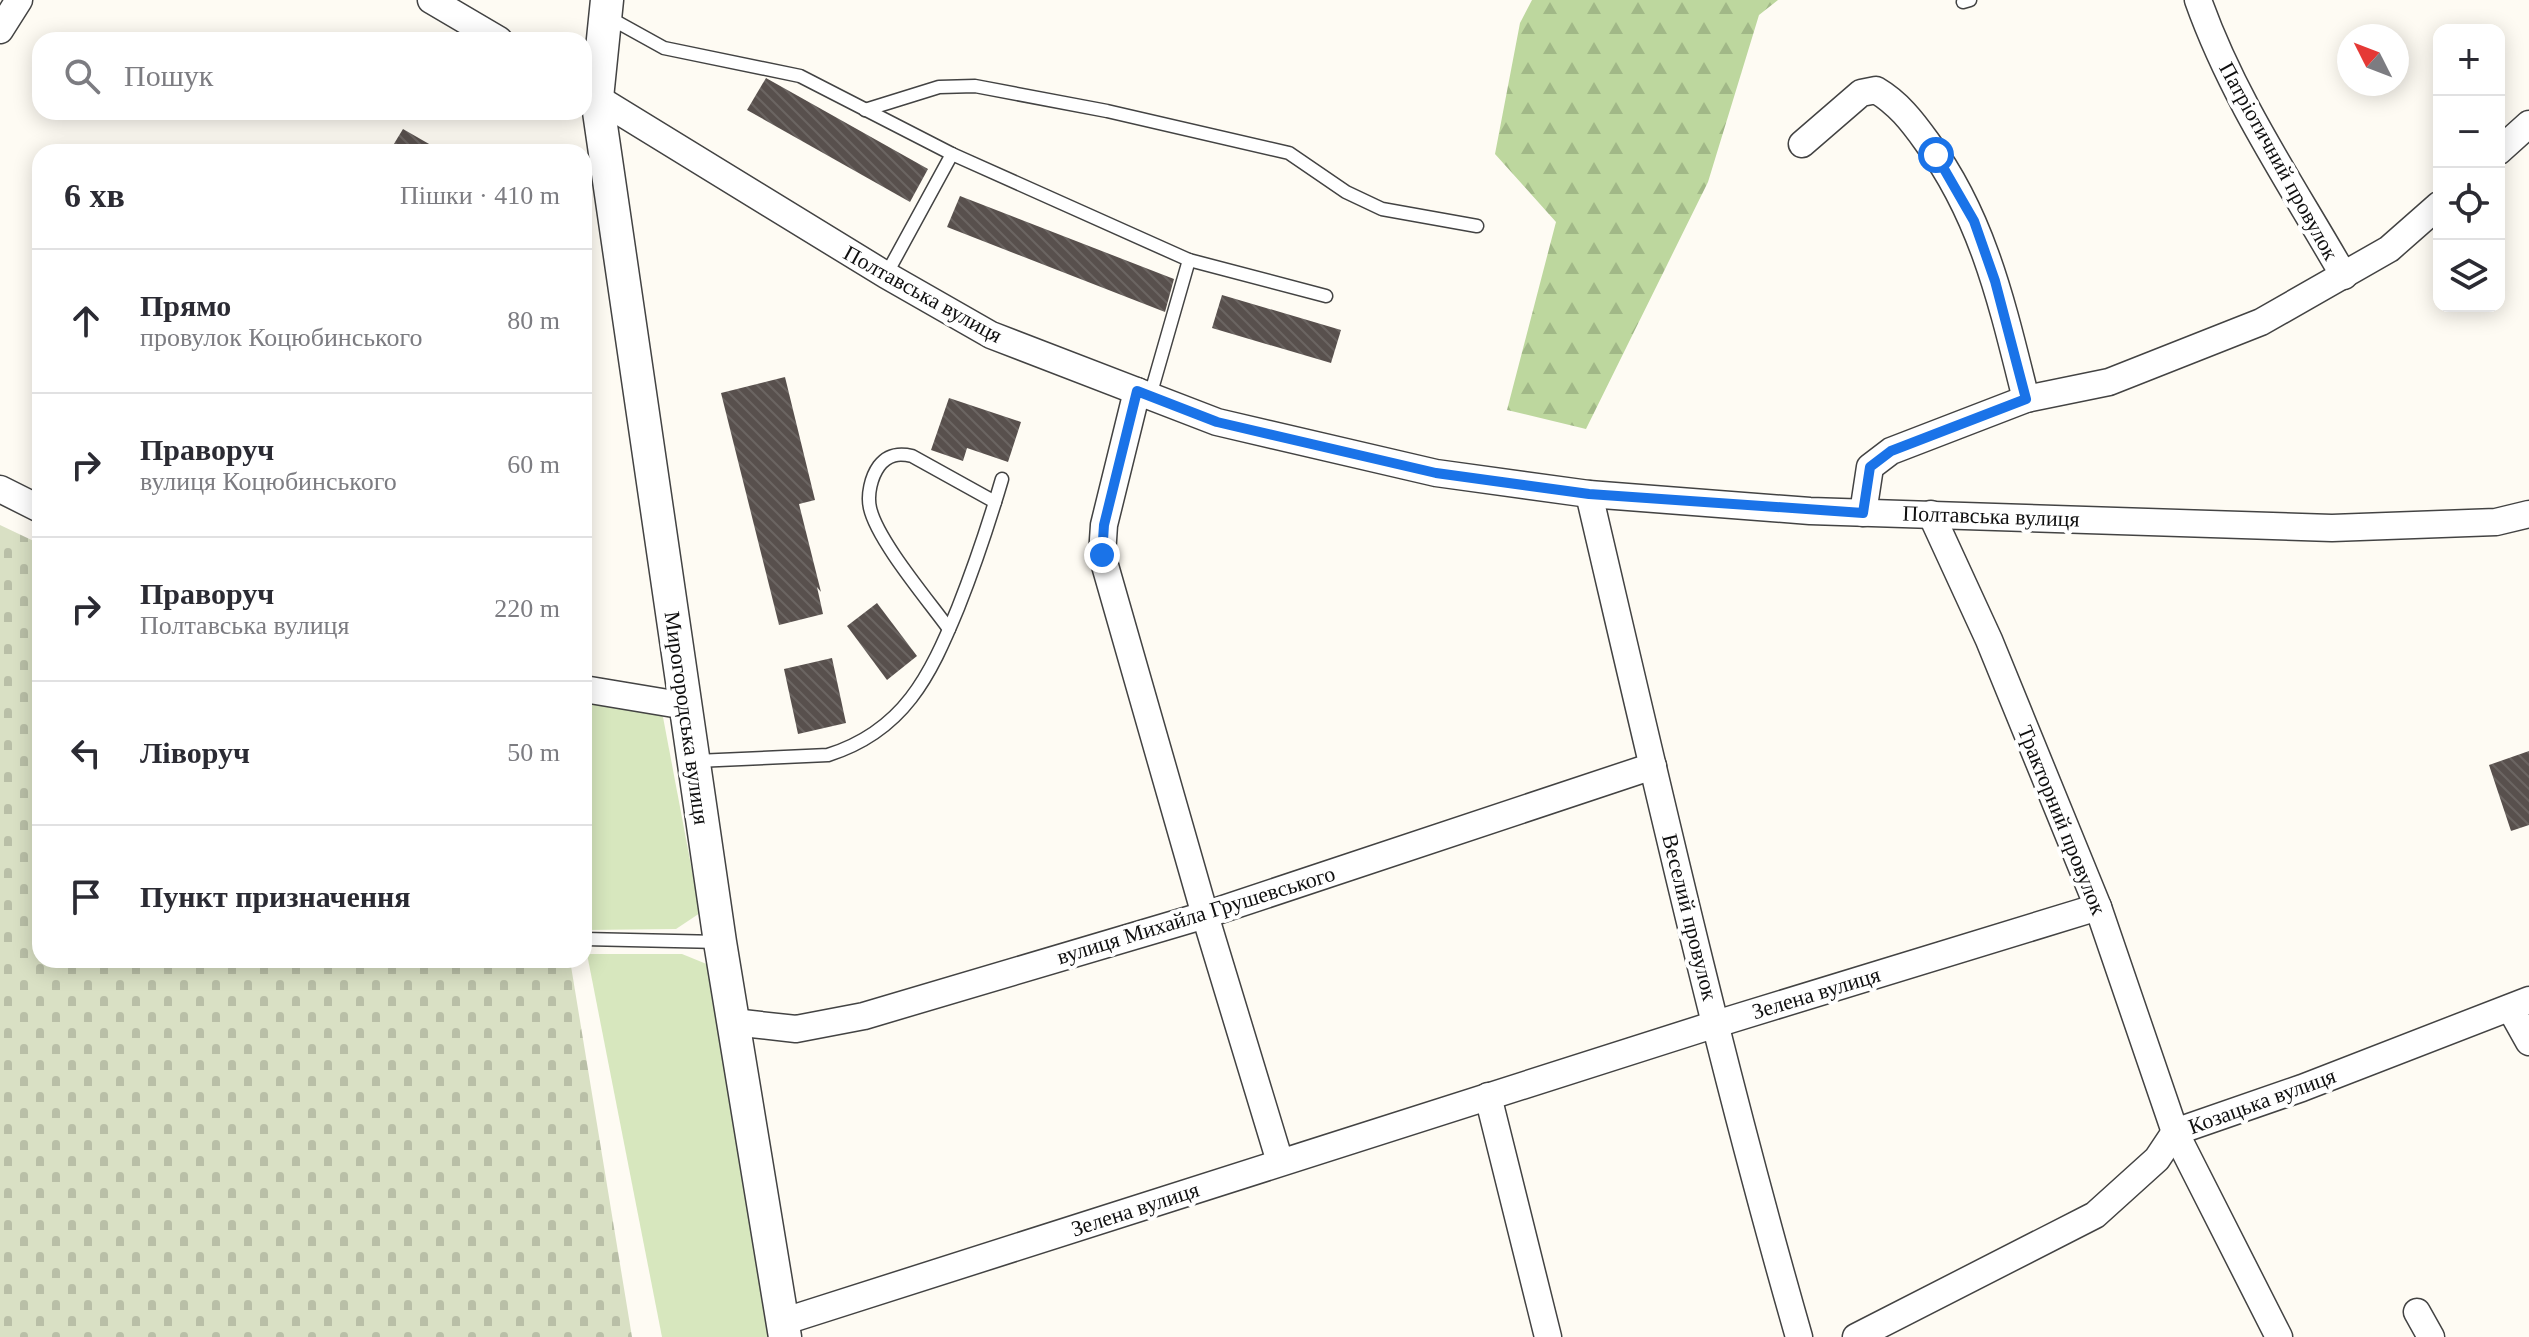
<!DOCTYPE html>
<html lang="uk">
<meta charset="utf-8">
<style>
body{margin:0;font-family:Georgia,serif;background:#f2f2f3;color:#2b2b33}
.controls{position:absolute;right:24px;top:24px;display:grid;overflow:hidden;border-radius:16px;box-shadow:0 4px 20px #0003}
.controls button{width:72px;height:72px;display:grid;place-items:center;padding:0;border:0;border-bottom:2px solid #e1e1e2;background:#fff;color:#2b2b33;font:40px sans-serif}
.compass{position:absolute;left:2337px;top:24px;width:72px;height:72px;border-radius:50%;background:#fff;box-shadow:0 4px 20px #0003;rotate:312deg}
.stop{position:absolute;width:24px;height:24px;margin:-18px;border:6px solid #1a73e8;border-radius:50%;background:#fff}
.stop.end{background:#1a73e8;border-color:#fff;box-shadow:0 2px 8px #0008}
.list{margin:0;padding:0;list-style:none}
h2{display:flex;justify-content:space-between;align-items:center;height:104px;margin:0;padding:0 32px;font-size:34px}
h2 small{font-size:26px;font-weight:400;color:#7c7c81}
.list li{display:grid;grid-template-columns:52px 1fr auto;gap:24px;align-items:center;box-sizing:border-box;height:144px;padding:0 32px;border-top:2px solid #e1e1e2}
.list b{display:block;font-size:30px;white-space:nowrap}
.list p{margin:0;font-size:26px;white-space:nowrap;color:#7c7c81}
.list em{font-size:26px;font-style:normal;color:#7c7c81}
.icon{flex:none;width:44px;height:44px;fill:none;stroke:currentColor;stroke-width:2;stroke-linecap:round;stroke-linejoin:round}
.map{position:relative;flex:none;width:2529px;height:1337px;overflow:hidden}
.search{position:absolute;background:#fff;box-shadow:0 4px 20px #0003;left:32px;top:32px;width:560px;height:88px;display:flex;align-items:center;gap:20px;box-sizing:border-box;padding:0 28px;border-radius:24px;color:#7c7c81;font-size:30px}
.panel{position:absolute;background:#fff;box-shadow:0 4px 20px #0003;left:32px;top:144px;width:560px;height:824px;border-radius:24px}
.map>svg:first-child{display:block}
.grass{fill:#d7e7be}
.forest{fill:url(#forest-firs)}
.cemetery{fill:url(#cemetery-stones)}
.building{fill:url(#building-back-hatch)}
.lines{fill:none;stroke-linecap:round;stroke-linejoin:round}
.service-casing{stroke:#434343;stroke-width:15}
.minor-casing{stroke:#434343;stroke-width:29}
.tertiary-casing{stroke:#434343;stroke-width:35}
.service{stroke:#fff;stroke-width:12}
.minor{stroke:#fff;stroke-width:26}
.tertiary{stroke:#fff;stroke-width:32}
.route{stroke:#1a73e8;stroke-width:10}
.labels{text-anchor:middle;dominant-baseline:central;stroke-width:8;stroke-linejoin:round;paint-order:stroke}
.street-label{font-size:22px;fill:#101010;stroke:#fff}
</style>
<div class="map">
<svg width="2529" height="1337" viewBox="0 0 2529 1337">
<defs>
<pattern id="forest-firs" width="22" height="20" patternUnits="userSpaceOnUse" patternTransform="scale(2)"><rect width="22" height="20" fill="#bdd79e"/><path d="M5 1l3.5 6h-7zM16 11l3.5 6h-7z" fill="#a1b887"/></pattern>
<pattern id="cemetery-stones" width="16" height="16" patternUnits="userSpaceOnUse" patternTransform="scale(2)"><rect width="16" height="16" fill="#d9e0c4"/><path d="M2 7V4a2 2 0 0 1 4 0v3zM10 15v-3a2 2 0 0 1 4 0v3z" fill="#b9bfa7"/></pattern>
<pattern id="building-back-hatch" width="6" height="6" patternUnits="userSpaceOnUse" patternTransform="scale(2)"><rect width="6" height="6" fill="#58504d"/><path d="M-1 5l2 2M0 0l6 6M5-1l2 2" fill="none" stroke="#6b6562"/></pattern>
</defs>
<rect width="100%" height="100%" fill="#fefbf3"/>
<g class="grass">
<path d="M584,700L652,709L663,717L700,913L676,929L585,930Z"/>
<path d="M587,954H682L709,965L770,1337H662Z"/>
</g>
<path class="forest" d="M1532,0H1778L1759,15L1708,182L1586,429L1507,410L1556,222L1495,154L1520,23Z"/>
<path class="cemetery" d="M0,525L40,544V960H570L632,1337H0Z"/>
<g class="building">
<path d="M766,78L928,169L910,202L747,110Z"/>
<path d="M403,129L443,152H389Z"/>
<path d="M960,196L1174,279L1165,312L947,227Z"/>
<path d="M1222,295L1341,330L1331,363L1212,328Z"/>
<path d="M785,377L815,500L799,504L821,592L817,587L823,614L779,625L721,393Z"/>
<path d="M949,398L1021,422L1008,462L967,448L963,461L931,450Z"/>
<path d="M877,603L917,656L887,680L847,626Z"/>
<path d="M832,658L846,723L798,734L784,669Z"/>
<path d="M2529,751V825L2511,831L2489,765Z"/>
</g>
<g class="lines">
<g class="service-casing">
<g id="service">
<path d="M1963,2L1970,0"/>
<path d="M608,17L664,48L800,76L952,154L886,275"/>
<path d="M865,110L939,87L975,86L1107,111L1289,153L1346,192L1382,209L1477,226"/>
<path d="M952,154L1189,260L1150,396"/>
<path d="M1189,260L1326,296"/>
<path d="M949,629C928,600 877,540 870,508C867,495 871,477 879,466C888,454 899,453 912,456L995,502"/>
<path d="M696,761L828,755C904,731 930,676 958,608C975,565 989,523 1002,479"/>
<path d="M584,939L720,942"/>
</g>
</g>
<g class="minor-casing">
<g id="minor">
<path d="M431,0L499,40"/>
<path d="M2198,0C2233,99 2292,185 2344,276"/>
<path d="M0,30L19,0"/>
<path d="M586,91L886,275L991,335L1217,422L1436,473L1589,494L1810,511L2332,528L2496,522L2529,514"/>
<path d="M1802,144L1861,93L1876,90C1898,103 1912,121 1927,142C1984,219 2003,308 2026,399"/>
<path d="M2499,151L2529,124"/>
<path d="M1137,391L1104,525L1102,555L1205,915L1280,1162"/>
<path d="M0,489L40,509"/>
<path d="M1589,494C1655,776 1719,1059 1799,1337"/>
<path d="M1863,513L1870,467L1891,451L2026,399L2109,382L2261,322L2389,249L2439,205"/>
<path d="M1931,514L1989,640L2098,907L2175,1132L2279,1337"/>
<path d="M584,689L686,706"/>
<path d="M2510,1008L2529,1042"/>
<path d="M733,1022L796,1029L864,1016L1205,915L1653,766"/>
<path d="M1488,1096L1548,1337"/>
<path d="M2417,1312L2431,1337"/>
<path d="M782,1322L1716,1024L2098,907"/>
<path d="M1856,1337L2095,1215L2157,1159L2175,1132L2302,1088L2529,1000"/>
</g>
</g>
<g class="tertiary-casing">
<path id="tertiary" d="M607,0L597,98L720,942L785,1337"/>
</g>
<use href="#service" class="service"/>
<use href="#minor" class="minor"/>
<use href="#tertiary" class="tertiary"/>
</g>
<g class="lines">
<path class="route" d="M1102,555L1104,525L1137,391L1217,422L1436,473L1589,494L1863,513L1870,467L1891,451L2026,399L1995,281L1974,221L1936,155"/>
</g>
<g class="labels">
<g class="street-label">
<text transform="translate(2279 161) rotate(61)">Патріотичний провулок</text>
<text transform="translate(923 294) rotate(29)">Полтавська вулиця</text>
<text transform="translate(1991 516) rotate(2)">Полтавська вулиця</text>
<text transform="translate(687 718) rotate(82)">Мирогородська вулиця</text>
<text transform="translate(2062 820) rotate(68)">Тракторний провулок</text>
<text transform="translate(1196 915) rotate(-17)">вулиця Михайла Грушевського</text>
<text transform="translate(1690 917) rotate(76)">Веселий провулок</text>
<text transform="translate(1816 993) rotate(-17)">Зелена вулиця</text>
<text transform="translate(2262 1101) rotate(-20)">Козацька вулиця</text>
<text transform="translate(1135 1209) rotate(-18)">Зелена вулиця</text>
</g>
</g>
</svg>
<div class="controls">
<button>+</button>
<button>−</button>
<button><svg class="icon" aria-label="locate" viewBox="0 0 24 24"><circle cx="12" cy="12" r="6"/><path d="M12 2v4M12 18v4M2 12h4M18 12h4"/></svg></button>
<button><svg class="icon" aria-label="layers" viewBox="0 0 24 24"><path d="M12 4l9 5-9 5-9-5zM3 14l9 5 9-5"/></svg></button>
</div>
<svg class="compass" viewBox="-18 -18 36 36"><path d="M0-13l5 13h-10z" fill="#e53935"/><path d="M0 13l5-13h-10z" fill="#7c7c81"/></svg>
<div class="stop" style="left:1936px;top:155px"></div>
<div class="stop end" style="left:1102px;top:555px"></div>
<div class="search"><svg class="icon" aria-label="search" viewBox="0 0 24 24"><circle cx="10" cy="10" r="6"/><path d="M15 15l6 6"/></svg>Пошук</div>
<section class="panel">
<h2>6 хв<small>Пішки · 410 m</small></h2>
<ul class="list">
<li><svg class="icon" aria-label="ahead" viewBox="0 0 24 24"><path d="M12 20V5M6 11l6-6 6 6"/></svg><div><b>Прямо</b><p>провулок Коцюбинського</p></div><em>80 m</em></li>
<li><svg class="icon" aria-label="right" viewBox="0 0 24 24"><path d="M7 20v-9h11M14 6l5 5-5 5"/></svg><div><b>Праворуч</b><p>вулиця Коцюбинського</p></div><em>60 m</em></li>
<li><svg class="icon" aria-label="right" viewBox="0 0 24 24"><path d="M7 20v-9h11M14 6l5 5-5 5"/></svg><div><b>Праворуч</b><p>Полтавська вулиця</p></div><em>220 m</em></li>
<li><svg class="icon" aria-label="left" viewBox="0 0 24 24"><path d="M17 20v-9H6M10 6l-5 5 5 5"/></svg><div><b>Ліворуч</b></div><em>50 m</em></li>
<li><svg class="icon" aria-label="arrive" viewBox="0 0 24 24"><path d="M6 21V4h12l-3 4 3 4H6"/></svg><div><b>Пункт призначення</b></div></li>
</ul>
</section>
</div>
